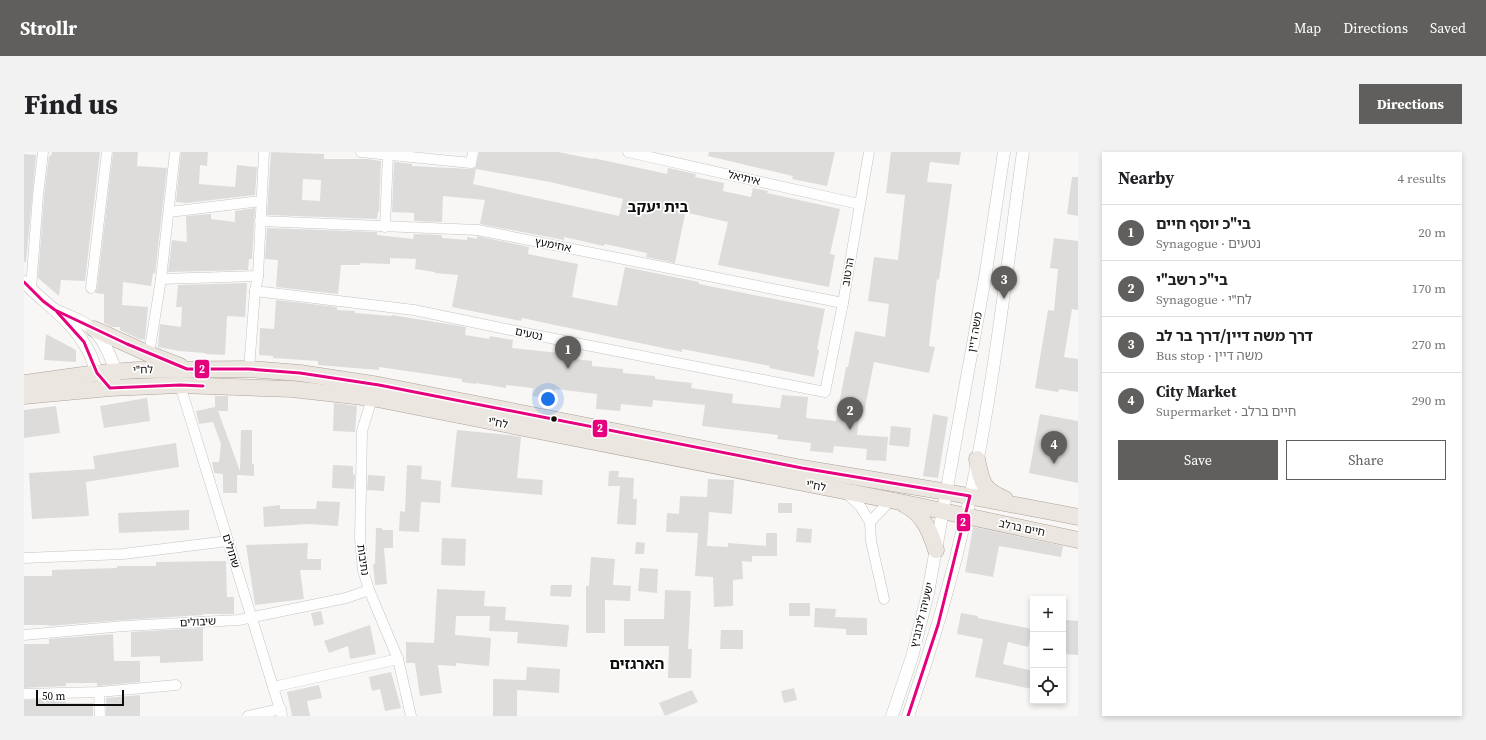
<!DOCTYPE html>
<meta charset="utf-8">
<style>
body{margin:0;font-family:"Source Serif 4","Noto Sans Hebrew",serif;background:#f2f2f2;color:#202124}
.controls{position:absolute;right:12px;bottom:12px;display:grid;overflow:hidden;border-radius:0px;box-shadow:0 2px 6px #0003}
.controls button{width:36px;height:36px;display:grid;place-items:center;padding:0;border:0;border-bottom:1px solid #e0e0e0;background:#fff;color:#202124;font:20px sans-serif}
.scale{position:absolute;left:12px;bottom:10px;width:88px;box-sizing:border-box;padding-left:4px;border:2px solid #0e0d0c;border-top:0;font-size:11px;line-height:14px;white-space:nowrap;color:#0e0d0c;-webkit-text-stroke:3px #fff;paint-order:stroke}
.you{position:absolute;left:524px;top:247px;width:14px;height:14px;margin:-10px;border:3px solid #fff;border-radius:50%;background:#1a73e8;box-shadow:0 0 0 6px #1a73e833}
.badge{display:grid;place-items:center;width:26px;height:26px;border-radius:50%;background:#605f5e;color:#fff;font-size:13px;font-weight:700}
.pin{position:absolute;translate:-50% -33px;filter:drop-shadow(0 1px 2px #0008)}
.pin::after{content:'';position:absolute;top:21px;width:14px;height:12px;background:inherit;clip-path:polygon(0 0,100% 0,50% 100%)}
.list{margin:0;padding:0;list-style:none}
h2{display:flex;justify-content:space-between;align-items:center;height:52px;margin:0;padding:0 16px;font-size:17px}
h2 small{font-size:13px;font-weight:400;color:#757577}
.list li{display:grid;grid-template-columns:26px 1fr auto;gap:12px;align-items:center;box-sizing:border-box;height:56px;padding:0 16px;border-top:1px solid #e0e0e0}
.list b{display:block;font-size:15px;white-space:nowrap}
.list p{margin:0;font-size:13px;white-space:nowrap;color:#757577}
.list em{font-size:13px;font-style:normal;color:#757577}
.actions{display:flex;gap:8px;padding:12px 16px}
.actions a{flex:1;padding:9px 0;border:1px solid #605f5e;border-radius:0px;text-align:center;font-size:14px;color:#605f5e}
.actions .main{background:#605f5e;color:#fff}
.icon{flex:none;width:22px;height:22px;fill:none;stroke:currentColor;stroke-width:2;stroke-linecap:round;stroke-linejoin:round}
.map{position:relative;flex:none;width:1054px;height:564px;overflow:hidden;border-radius:0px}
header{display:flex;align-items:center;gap:24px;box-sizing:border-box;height:56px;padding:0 20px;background:#605f5e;color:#fff}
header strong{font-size:19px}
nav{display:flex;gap:22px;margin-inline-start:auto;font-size:14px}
.intro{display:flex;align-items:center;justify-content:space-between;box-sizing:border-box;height:96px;padding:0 24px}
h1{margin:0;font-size:28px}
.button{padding:10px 18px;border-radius:0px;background:#605f5e;color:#fff;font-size:14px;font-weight:700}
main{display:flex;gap:24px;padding:0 24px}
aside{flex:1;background:#fff;border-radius:0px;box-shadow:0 2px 6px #0003}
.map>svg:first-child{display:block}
.building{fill:#dddcdb;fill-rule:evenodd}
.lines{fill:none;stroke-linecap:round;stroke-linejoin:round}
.minor-casing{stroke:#c4c4c2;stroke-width:11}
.tertiary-casing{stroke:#c4c4c2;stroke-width:13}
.primary-casing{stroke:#aca398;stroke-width:17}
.minor{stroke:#fefefe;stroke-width:10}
.tertiary{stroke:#fefefe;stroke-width:12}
.primary{stroke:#ebe6e0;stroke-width:16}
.bus-1-casing{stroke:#fff;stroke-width:6}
.bus-1{stroke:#e5007d;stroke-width:3}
.bus-dot{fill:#0e0d0c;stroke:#fff;stroke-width:1.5}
.labels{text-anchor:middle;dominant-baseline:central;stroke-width:3.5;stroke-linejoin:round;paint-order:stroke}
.street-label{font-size:11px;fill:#0e0d0c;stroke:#fff}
.district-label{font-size:15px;font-weight:bold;fill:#0e0d0c;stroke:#fff}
.line-badge{stroke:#fff;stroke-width:1.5}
.badge-label{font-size:11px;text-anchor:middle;font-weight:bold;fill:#fff}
</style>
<header>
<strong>Strollr</strong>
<nav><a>Map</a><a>Directions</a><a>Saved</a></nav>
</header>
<div class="intro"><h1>Find us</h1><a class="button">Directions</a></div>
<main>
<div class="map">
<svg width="1054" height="564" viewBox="0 0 1054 564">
<rect width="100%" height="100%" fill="#f8f7f5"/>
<g class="building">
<path d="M28,0H76L61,129L37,128L35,144L14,126L20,44L25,4H27Z"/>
<path d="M89,0H114L113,14L143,16L131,122L129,121L127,134L99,130L98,153L124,155L121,188L115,187L96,178V175H88L80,171V142L71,141L73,137Z"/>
<path d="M157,0H184L183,14L176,13L175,32L211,35L213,13L233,15L231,43L162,51L152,50Z"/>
<path d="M247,0L300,2V7H343L357,9L355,60H354L353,67L243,63ZM279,27L297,28L296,49L278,48Z"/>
<path d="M455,0H534L569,7V6L643,22L644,16L672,22L671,25L700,31L699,39L727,45L729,36L744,39L743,41L816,57L806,102L811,103L805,135L694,113L704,70L664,61L663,62H661L651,111L622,105L623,101L581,92L580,94L540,85V88L456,72L461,48L419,44L418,70L390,69V61L368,60L370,10L388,12V14L447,17L452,15ZM452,17L526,30L599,47L595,64L449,32Z"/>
<path d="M685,0H811L803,34L768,27L769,24L684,4Z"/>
<path d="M867,0H937L935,13L906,10L903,30L928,32L915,128L913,127L905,194L911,195L905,221L850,210L840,260L836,259L833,283L864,285L862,309L842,308L843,297L810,294L809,301L786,299L787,291L753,287L754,283L678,274L681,253L629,248L628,255L597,252L596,259L572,257L573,242L531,237L530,246L508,244L509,236L482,233V236L452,231V232L438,230V227L355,215V218L294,213V209L249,206V204L235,203L236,176L250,177L252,148L313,155V158L331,159V161L368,164V163L442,175L441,183L465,187L466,184L489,188L488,196L535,201V205L568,209V214L599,217V221L631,224V227L668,231L667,236L709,242L708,251L756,256L758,243L784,245L782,266L812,269L822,215H824L831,179L861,185L865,152L844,149L850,105L874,108L881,43L862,41Z"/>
<path d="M0,2L12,3L2,110H0Z"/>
<path d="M1048,25H1054V64L1043,62Z"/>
<path d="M231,56L228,107H225L224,118L144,120L148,88L163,90L162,64L187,62V67L211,70V59Z"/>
<path d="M243,76L353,80V83L389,87L390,82L418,83V86L443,88V85L453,87V84L505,95L504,102L554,112L548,145L593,154L601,115L675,130V132L801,157L793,197L795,198L790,225L745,216L746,214L658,197V200L498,166L497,169L428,155L434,123L411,121V120L391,117L392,107L366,106V112L336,111V113H317L314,142L252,135L254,108L241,107Z"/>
<path d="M1030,86L1054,89V158L1048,157L1040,205L1054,207V240L1035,237L1034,240L1011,236L1024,158L1030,159L1034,117L1026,116Z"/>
<path d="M223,131L221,165L203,164L201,203L181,202V201L155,199L134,195L136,172L157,175L158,155H152L154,133Z"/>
<path d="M22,182L52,198V210L20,208Z"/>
<path d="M191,244H204V259H194L216,319L217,278H228V312H230V324L213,323V341H199V322L190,321L188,310H195L197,292L189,270L175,272L172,259L191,255Z"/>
<path d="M123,246L126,269L80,276L76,254Z"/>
<path d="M310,251L333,254L331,280L309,279Z"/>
<path d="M32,254L36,281L0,286V258Z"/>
<path d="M909,262L924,265L914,326L899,324Z"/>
<path d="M1016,262L1054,269V331L1005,321Z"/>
<path d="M867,274L887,276L885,295L865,293Z"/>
<path d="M433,278L485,283L497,285L493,326L519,328L518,343L427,335Z"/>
<path d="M152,291L155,315L62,330L65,364L8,367L5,321L71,317L69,304Z"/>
<path d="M309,313L329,314V322L331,323L330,337L308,336Z"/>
<path d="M383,313L398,314L397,327L417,329L416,351L397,350L395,380L375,379L376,359L381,360Z"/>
<path d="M585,319H595L594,325L610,326L609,347H613L612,373L593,372L596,334H584Z"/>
<path d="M344,323L361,324L360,339L343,338Z"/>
<path d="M684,327L710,328L708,362L685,360L683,394L704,395V391L742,394V381H753V404H728V410L718,409L719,427L709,428V454L690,455L689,425L671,424L674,381L642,380L643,361L655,362L656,344L683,345Z"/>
<path d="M293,349L316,350L314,374L284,372L240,375L239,355L256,353V357H292Z"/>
<rect x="754" y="351" width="14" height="10"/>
<path d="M165,358V378L95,381L94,361Z"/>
<path d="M949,375L1039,394L1037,405L975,394L969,425L941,420Z"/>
<path d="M352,376H358V378H369V396H360L363,432L351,433L349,412H351Z"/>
<path d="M773,376L788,377L787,391L772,390Z"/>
<path d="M418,386L442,387L441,414L417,413Z"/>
<path d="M612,390L621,391L620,402H611Z"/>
<path d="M284,391L283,407H297V418H276L280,447L231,453L222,393Z"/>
<path d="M567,405L591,407L589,433L607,434L606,449L581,448V481H562V434H565Z"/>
<path d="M202,409L203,445H210V462H179V463L99,468L25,474V473H0V424H28V418L93,416V414H132V410Z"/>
<path d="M616,416L634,417L633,441L614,439Z"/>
<path d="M527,433H548L547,445L526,444Z"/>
<path d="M413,437L461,439L460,454L482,455L481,468L545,473L543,495L493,491L494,480L465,479L466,464H432L431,483L467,486L465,514L432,511V514L414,513L418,541L396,544L391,511H382V490L410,491Z"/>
<path d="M641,438L667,439L664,497H668L667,526H644L645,494H600V467H640Z"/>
<rect x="765" y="451" width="21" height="13"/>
<path d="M791,456L812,457L811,465L843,466V483H822V477L790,475Z"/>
<path d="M297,459L300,472L290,474L287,461Z"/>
<path d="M937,461L954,464V466L1008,477L1004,495L984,490L979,512L1009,519L1008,537L951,525L959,487L933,482Z"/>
<path d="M1042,468L1054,469V503L1041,502Z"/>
<path d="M346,473L352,502L326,507L324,494L305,501L300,489Z"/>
<path d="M179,476V509L136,511V504L107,505V480Z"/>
<path d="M697,478H719V497H696Z"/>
<path d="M89,482L90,509H116V530L73,534V531H42V534L0,536V492H25V487Z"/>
<path d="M503,515L536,517L535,541L493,538V564H469V527L502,528Z"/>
<path d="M367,520L377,556L361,559L356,537L348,539L345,525Z"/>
<path d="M295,533L298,546L283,549L286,564H268L263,540Z"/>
<path d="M770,536L773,548L760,551L757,539Z"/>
<path d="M668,538L674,550L641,564L635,551Z"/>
<path d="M116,543V564H82V546Z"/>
<path d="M42,547V551H69V564H0V548Z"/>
</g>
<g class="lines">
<g class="minor-casing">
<g id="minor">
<path d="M337,0L447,11L449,0"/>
<path d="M604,0L835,52"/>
<path d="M145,60L237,49"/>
<path d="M236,69L454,78L819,151"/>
<path d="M361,75L364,2"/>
<path d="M137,127L234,124"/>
<path d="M67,136L83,0"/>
<path d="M7,137L14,43L19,0"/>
<path d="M231,139L390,158L511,183L801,240L819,151L845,0"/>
<path d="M125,202L137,127L151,0"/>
<path d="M225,217L231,139L234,124L240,0"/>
<path d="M156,233L258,564"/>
<path d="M348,246L338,279L336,387L339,418L345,438L374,507L387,564"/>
<path d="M821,340L836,354L846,370L847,389L860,447"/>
<path d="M846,370L866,349"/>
<path d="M0,406L99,402L204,389"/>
<path d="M0,483L100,474L215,468L322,446L345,438"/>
<path d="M249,535L374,507"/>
<path d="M75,540L76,564"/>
<path d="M0,542L75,540L152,533"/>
<path d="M224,564L257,557"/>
</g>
</g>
<g class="tertiary-casing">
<g id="tertiary">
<path d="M0,130C17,148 37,161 53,181C58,188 62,194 66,202C70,211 71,219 78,226"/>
<path d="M31,158C72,175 76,178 92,219L90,226"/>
<path d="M868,564L888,505L904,441L962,120L980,0"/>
<path d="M884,564C909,493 930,420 946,346C970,232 983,115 999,0"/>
</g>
</g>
<g class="primary-casing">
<g id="primary">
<path d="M70,177L125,202L156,214"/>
<path d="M0,231L73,221L114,218L225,217L276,221L355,233L778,316L923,340L1054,365"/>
<path d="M0,244L86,236L156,233L268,237L348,246L876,350L1054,388"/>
<path d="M953,307C958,331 958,337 981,347"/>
<path d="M881,353C899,362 906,379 912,398"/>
</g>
</g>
<use href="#minor" class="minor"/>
<use href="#tertiary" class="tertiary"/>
<use href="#primary" class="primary"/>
<g class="bus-1-casing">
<g id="bus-1">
<path d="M0,130L19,149L31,158L103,192L163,217H225L276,221L355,233L778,316L946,344L914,473L884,564"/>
<path d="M33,160L60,190L73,221L86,236L156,233L179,234"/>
</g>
</g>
<use href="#bus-1" class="bus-1"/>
</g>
<circle class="bus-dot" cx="530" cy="267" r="3.5"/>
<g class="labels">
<g class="street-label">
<text transform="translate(720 26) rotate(13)">איתיאל</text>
<text transform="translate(529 93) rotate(11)">אחימעץ</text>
<text transform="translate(824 120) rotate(-80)">הרטוב</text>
<text transform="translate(951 180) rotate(-80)">משה דיין</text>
<text transform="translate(505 182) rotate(12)">נטעים</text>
<text transform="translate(119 218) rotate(-2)">לח"י</text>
<text transform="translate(474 271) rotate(11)">לח"י</text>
<text transform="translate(792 334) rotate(11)">לח"י</text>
<text transform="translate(998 376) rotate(12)">חיים ברלב</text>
<text transform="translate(207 399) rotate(73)">שתולים</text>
<text transform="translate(339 408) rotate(82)">נתיבות</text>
<text transform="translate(898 463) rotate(-76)">ישעיהו ליבוביץ</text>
<text transform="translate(174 470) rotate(-3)">שיבולים</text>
</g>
<g class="district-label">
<text x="634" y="54">בית יעקב</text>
<text x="613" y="511">הארגזים</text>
</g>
</g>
<g class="line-badge">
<rect x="170" y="207" width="16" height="20" rx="4" fill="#e5007d"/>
<rect x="568" y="267" width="16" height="19" rx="4" fill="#e5007d"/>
<rect x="932" y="361" width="15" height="19" rx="4" fill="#e5007d"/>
</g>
<g class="badge-label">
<text x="178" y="221">2</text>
<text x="576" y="280">2</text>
<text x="939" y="374">2</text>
</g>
</svg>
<div class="controls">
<button>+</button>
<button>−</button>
<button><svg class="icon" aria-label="locate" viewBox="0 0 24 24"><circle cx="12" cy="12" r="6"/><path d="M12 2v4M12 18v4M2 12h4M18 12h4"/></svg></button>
</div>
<div class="scale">50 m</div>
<div class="you"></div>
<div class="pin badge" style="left:544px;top:217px">1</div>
<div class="pin badge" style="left:826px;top:278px">2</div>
<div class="pin badge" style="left:980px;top:147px">3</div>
<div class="pin badge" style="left:1030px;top:312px">4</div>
</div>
<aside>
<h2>Nearby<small>4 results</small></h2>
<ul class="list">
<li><span class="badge">1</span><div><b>בי&quot;כ יוסף חיים</b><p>Synagogue · נטעים</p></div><em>20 m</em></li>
<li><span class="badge">2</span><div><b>בי&quot;כ רשב&quot;י</b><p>Synagogue · לח&quot;י</p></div><em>170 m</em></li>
<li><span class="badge">3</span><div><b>דרך משה דיין/דרך בר לב</b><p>Bus stop · משה דיין</p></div><em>270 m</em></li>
<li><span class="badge">4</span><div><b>City Market</b><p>Supermarket · חיים ברלב</p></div><em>290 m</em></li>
</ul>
<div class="actions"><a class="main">Save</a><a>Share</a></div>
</aside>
</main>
